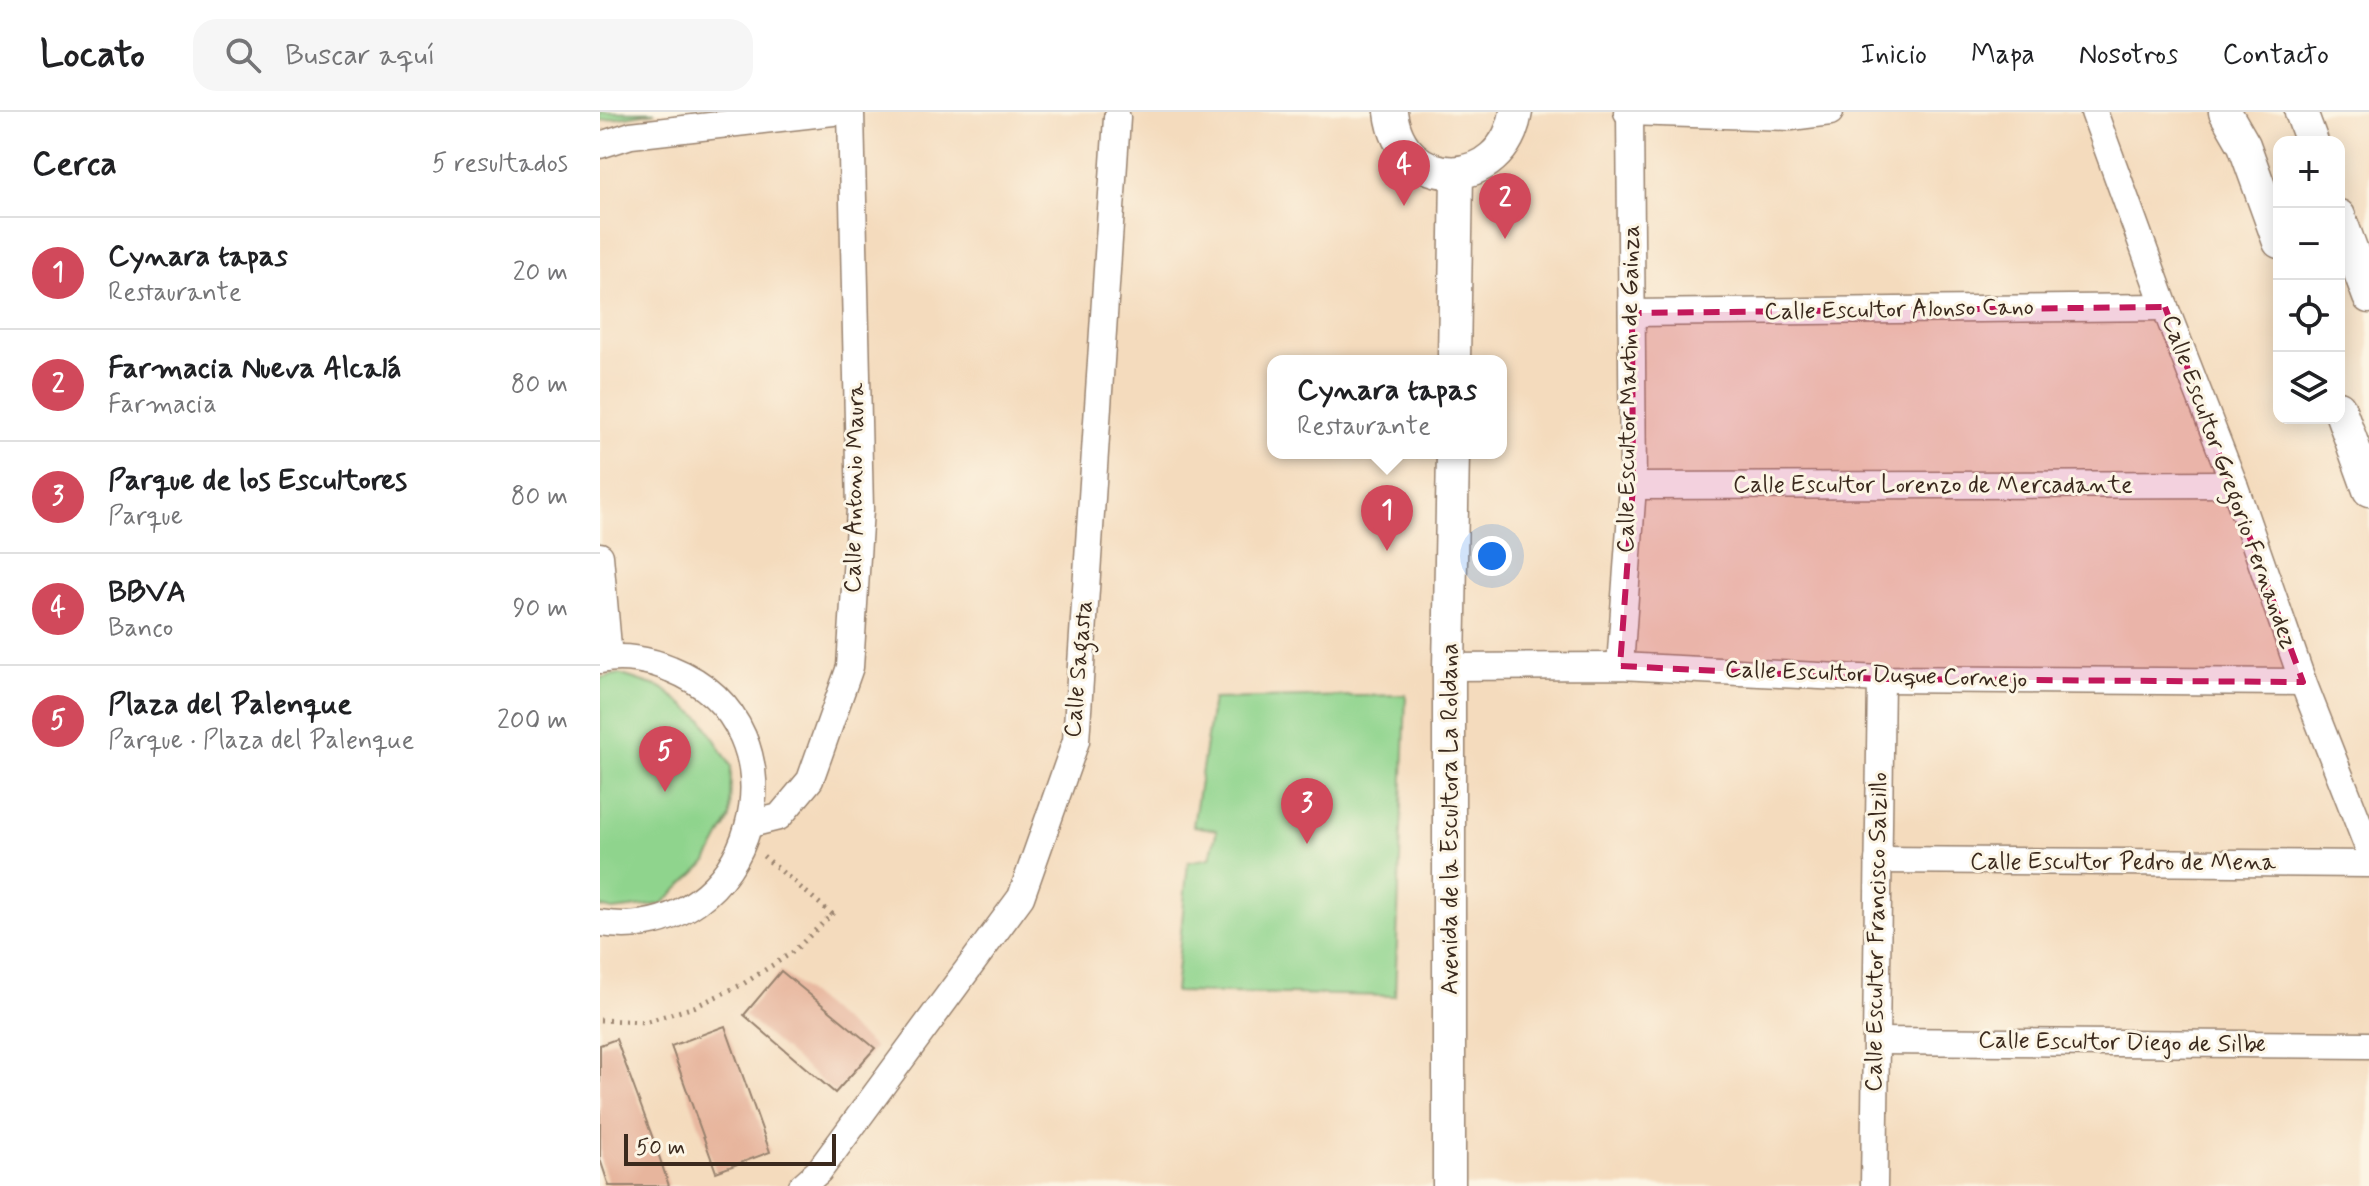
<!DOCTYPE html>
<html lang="es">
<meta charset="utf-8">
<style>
body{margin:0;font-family:Mynerve,sans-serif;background:#f6f6f6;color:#202124}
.controls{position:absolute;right:24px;top:24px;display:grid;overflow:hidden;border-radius:16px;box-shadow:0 4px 20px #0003}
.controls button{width:72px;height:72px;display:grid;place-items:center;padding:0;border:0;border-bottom:2px solid #e0e0e0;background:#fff;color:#202124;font:40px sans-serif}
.scale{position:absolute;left:24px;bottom:20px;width:212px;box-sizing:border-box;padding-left:8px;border:4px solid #3b2a1e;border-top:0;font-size:22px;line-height:28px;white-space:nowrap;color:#3b2a1e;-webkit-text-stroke:6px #fcf5e5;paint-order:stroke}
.you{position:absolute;left:892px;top:444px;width:28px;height:28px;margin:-20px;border:6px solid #fff;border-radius:50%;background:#1a73e8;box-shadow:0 0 0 12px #1a73e833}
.badge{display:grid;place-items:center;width:52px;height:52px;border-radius:50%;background:#d1495b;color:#fff;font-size:26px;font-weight:700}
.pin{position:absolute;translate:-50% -66px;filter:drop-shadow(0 2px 4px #0008)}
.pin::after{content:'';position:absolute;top:42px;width:28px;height:24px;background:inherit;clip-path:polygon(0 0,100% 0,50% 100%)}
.popup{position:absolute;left:667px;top:243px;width:240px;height:104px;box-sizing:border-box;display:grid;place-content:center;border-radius:16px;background:#fff;filter:drop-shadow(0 2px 6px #0005);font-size:26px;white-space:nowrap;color:#757577}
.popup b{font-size:30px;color:#202124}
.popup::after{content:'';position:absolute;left:50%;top:100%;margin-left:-16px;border:16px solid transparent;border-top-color:#fff}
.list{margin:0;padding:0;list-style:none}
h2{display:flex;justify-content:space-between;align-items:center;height:104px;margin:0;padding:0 32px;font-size:34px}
h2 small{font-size:26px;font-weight:400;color:#757577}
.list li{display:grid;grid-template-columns:52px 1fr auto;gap:24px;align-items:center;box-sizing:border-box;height:112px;padding:0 32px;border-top:2px solid #e0e0e0}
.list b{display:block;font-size:30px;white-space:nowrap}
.list p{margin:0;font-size:26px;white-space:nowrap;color:#757577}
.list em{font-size:26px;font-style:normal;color:#757577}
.icon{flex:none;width:44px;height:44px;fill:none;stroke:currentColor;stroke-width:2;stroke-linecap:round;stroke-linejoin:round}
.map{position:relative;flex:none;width:1769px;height:1074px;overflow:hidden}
header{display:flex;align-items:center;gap:48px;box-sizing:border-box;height:112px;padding:0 40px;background:#fff;border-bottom:2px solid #e0e0e0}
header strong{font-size:38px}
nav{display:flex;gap:44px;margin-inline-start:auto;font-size:28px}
.search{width:560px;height:72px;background:#f6f6f6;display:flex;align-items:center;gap:20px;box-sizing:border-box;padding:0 28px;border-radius:24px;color:#757577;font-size:30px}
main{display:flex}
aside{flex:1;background:#fff}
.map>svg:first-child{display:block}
.green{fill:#8fd48d;stroke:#657f56;stroke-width:2}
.building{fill:#e7b59d}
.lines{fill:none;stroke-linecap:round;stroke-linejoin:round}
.minor-casing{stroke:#98826e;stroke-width:29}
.tertiary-casing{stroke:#98826e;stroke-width:35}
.path{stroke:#98826e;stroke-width:5;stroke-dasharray:2 6;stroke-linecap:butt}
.minor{stroke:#fff;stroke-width:26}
.tertiary{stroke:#fff;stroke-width:32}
.marked{fill:#c2185b;fill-opacity:0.2;stroke:#c2185b;stroke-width:6;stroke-dasharray:16 10;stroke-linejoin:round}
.labels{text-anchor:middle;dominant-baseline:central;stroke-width:6;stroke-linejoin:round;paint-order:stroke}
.street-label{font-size:24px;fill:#3b2a1e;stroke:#fcf5e5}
</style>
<header>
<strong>Locato</strong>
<div class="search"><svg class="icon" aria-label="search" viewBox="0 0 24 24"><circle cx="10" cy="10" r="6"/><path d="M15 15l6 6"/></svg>Buscar aquí</div>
<nav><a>Inicio</a><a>Mapa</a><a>Nosotros</a><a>Contacto</a></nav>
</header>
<main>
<aside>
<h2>Cerca<small>5 resultados</small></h2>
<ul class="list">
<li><span class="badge">1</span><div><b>Cynara tapas</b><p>Restaurante</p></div><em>20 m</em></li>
<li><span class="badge">2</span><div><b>Farmacia Nueva Alcalá</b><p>Farmacia</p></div><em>80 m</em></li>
<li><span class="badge">3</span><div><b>Parque de los Escultores</b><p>Parque</p></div><em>80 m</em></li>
<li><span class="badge">4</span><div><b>BBVA</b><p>Banco</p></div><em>90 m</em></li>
<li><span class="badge">5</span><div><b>Plaza del Palenque</b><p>Parque · Plaza del Palenque</p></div><em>200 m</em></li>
</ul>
</aside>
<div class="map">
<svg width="1769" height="1074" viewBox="0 0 1769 1074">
<rect width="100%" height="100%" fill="#fcf5e5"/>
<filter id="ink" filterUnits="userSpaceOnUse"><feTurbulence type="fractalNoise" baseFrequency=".0125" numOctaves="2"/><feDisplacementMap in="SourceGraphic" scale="16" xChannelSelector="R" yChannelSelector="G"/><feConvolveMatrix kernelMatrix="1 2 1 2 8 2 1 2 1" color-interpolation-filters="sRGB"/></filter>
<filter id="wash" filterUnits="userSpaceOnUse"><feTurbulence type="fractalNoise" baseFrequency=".006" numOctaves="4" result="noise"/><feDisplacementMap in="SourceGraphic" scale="32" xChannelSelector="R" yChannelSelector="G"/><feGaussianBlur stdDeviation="1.8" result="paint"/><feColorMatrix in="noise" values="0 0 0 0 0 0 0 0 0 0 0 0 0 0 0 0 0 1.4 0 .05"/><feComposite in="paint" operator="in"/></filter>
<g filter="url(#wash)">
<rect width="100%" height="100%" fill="#f4dbbd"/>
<g class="green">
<path d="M0,0H55L0,9Z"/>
<path d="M19,562L62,576L103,608L131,654L130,706L107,750L62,792L13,798L0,795V566Z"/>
<path d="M806,583L795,884L575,880L588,750L610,746L617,718L593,714L613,587Z"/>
</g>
<g id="blocks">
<g class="building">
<path d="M181,859L275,936L235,981L144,903Z"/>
<path d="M125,914L170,1040L116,1060L71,934Z"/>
<path d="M16,927L55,1032L69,1074H9L0,1047V933Z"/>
</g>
</g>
</g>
<g filter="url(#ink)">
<use href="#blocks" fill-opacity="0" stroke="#98826e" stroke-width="2"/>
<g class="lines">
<g class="minor-casing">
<g id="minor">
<path d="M1027,0L1191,5L1230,0"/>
<path d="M1494,0L1565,195L1634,372L1703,570L1769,738"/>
<path d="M0,33L31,23L233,0"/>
<path d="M1032,201L1565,195"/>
<path d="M1033,374L1634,372"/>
<path d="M0,444L9,546"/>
<path d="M0,548C23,543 50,548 71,557C216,615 155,835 0,811"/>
<path d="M1020,554L1033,374L1030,0"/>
<path d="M849,555L1020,554L1281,567L1703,570"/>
<path d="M151,712L179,705L210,668L250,555L260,397L251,0"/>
<path d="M1278,748L1769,752"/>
<path d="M1276,929L1769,933"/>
<path d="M202,1074L219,1059L421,785L476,629L517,6"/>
<path d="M1274,1074L1281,567"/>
</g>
</g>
<g class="tertiary-casing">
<g id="tertiary">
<path d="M791,0C801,81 903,80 916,0"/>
<path d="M1625,0L1644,33L1679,130"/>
<path d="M1701,0L1712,30"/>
<path d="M1739,104L1769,185"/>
<path d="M854,249L857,61"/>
<path d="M1739,295L1769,378"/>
<path d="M849,1074V555L853,341"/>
</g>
</g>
<path class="path" d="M0,908L45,910L94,895L143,872L193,840L232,802L161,742"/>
<use href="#minor" class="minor"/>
<use href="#tertiary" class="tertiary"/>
</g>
</g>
<path class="marked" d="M1565,195L1703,570L1281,567L1020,554L1033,374L1032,201Z"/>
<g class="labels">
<g class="street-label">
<text transform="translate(1299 198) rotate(-1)">Calle Escultor Alonso Cano</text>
<text transform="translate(1029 277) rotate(-89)">Calle Escultor Martin de Gainza</text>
<text transform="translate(1629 370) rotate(70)">Calle Escultor Gregorio Fernandez</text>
<text x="1333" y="373">Calle Escultor Lorenzo de Mercadante</text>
<text transform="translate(255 376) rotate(-89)">Calle Antonio Maura</text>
<text transform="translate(479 557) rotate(-85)">Calle Sagasta</text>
<text transform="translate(1276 563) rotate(2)">Calle Escultor Duque Cornejo</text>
<text transform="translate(850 707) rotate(-90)">Avenida de la Escultora La Roldana</text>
<text x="1523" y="750">Calle Escultor Pedro de Mena</text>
<text transform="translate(1277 820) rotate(-89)">Calle Escultor Francisco Salzillo</text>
<text transform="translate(1522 931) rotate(1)">Calle Escultor Diego de Silbe</text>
</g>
</g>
</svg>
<div class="controls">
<button>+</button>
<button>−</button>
<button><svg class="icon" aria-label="locate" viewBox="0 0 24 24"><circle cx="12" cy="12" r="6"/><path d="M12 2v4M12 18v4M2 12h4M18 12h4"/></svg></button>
<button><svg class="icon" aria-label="layers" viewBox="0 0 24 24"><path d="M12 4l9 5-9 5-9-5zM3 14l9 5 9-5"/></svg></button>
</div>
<div class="scale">50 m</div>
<div class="you"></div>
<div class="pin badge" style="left:787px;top:439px">1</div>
<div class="popup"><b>Cynara tapas</b>Restaurante</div>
<div class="pin badge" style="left:905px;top:127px">2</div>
<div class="pin badge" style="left:707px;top:732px">3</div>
<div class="pin badge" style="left:804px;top:94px">4</div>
<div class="pin badge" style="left:65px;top:680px">5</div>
</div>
</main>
